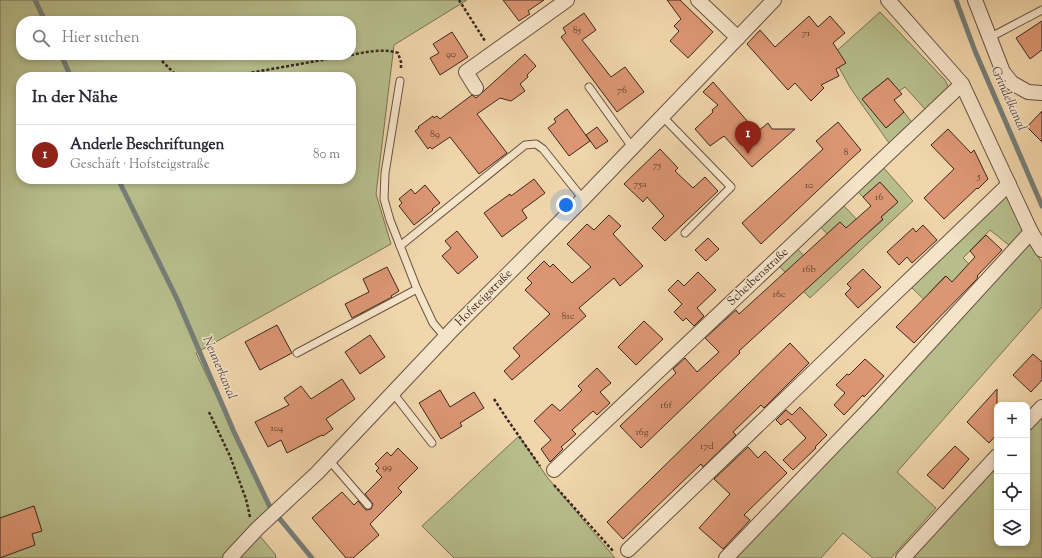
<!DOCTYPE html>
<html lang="de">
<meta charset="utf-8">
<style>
body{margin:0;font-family:"Sorts Mill Goudy",serif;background:#f2f2f3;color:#2b2b33}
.controls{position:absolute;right:12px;bottom:12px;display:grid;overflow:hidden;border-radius:8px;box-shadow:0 2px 6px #0003}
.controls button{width:36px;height:36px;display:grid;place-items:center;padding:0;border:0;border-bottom:1px solid #e1e1e2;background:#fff;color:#2b2b33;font:20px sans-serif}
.you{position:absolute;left:566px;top:205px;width:14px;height:14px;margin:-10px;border:3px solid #fff;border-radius:50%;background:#1a73e8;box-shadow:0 0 0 6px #1a73e833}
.badge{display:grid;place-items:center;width:26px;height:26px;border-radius:50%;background:#8f2418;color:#fff;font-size:13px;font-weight:700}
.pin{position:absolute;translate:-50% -33px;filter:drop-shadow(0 1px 2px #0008)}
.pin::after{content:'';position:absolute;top:21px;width:14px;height:12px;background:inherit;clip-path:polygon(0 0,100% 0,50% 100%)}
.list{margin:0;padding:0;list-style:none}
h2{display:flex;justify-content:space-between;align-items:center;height:52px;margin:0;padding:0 16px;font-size:17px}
h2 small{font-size:13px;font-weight:400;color:#7c7c81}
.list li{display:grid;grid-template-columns:26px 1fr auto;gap:12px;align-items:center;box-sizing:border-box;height:60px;padding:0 16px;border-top:1px solid #e1e1e2}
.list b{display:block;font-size:15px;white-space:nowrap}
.list p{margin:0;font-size:13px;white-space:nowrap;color:#7c7c81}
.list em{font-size:13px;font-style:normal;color:#7c7c81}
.icon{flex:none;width:22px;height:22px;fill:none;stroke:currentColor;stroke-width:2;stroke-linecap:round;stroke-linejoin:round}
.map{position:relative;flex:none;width:1042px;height:558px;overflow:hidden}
.search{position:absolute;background:#fff;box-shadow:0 2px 6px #0003;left:16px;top:16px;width:340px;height:44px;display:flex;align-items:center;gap:10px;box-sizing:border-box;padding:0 14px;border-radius:16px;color:#7c7c81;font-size:15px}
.panel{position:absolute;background:#fff;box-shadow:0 2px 6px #0003;left:16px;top:72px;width:340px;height:112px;border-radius:16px}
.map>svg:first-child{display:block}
.green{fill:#b7be8c;stroke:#797356;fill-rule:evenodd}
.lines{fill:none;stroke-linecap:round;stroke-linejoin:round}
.stream{stroke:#767e79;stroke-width:5}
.building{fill:#dc9673;stroke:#3b2821}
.lane-casing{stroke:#685444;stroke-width:9}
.street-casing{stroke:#685444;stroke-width:16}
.path{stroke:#3b2821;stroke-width:2.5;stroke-dasharray:3 2;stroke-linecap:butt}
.lane{stroke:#f6e4c9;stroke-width:7}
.street{stroke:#f6e4c9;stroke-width:14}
.labels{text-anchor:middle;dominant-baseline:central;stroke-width:3;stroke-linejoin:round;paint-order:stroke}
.number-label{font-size:10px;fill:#634436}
.street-label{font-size:12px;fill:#3b2821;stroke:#f6e4c9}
.water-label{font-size:13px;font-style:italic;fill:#544c46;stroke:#f6e4c9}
</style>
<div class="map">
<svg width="1042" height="558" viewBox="0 0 1042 558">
<rect width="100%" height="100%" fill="#f1d6ac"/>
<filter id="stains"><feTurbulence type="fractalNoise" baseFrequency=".005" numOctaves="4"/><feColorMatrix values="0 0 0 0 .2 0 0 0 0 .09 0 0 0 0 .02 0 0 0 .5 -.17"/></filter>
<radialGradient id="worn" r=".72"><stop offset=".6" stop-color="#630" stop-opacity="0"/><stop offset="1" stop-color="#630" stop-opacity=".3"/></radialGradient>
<g class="green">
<path d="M0,0H467L394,45L376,194L391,244L196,353L269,507L277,515L259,535L275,554L276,558H0ZM21,21H351V55H21ZM21,77H351V179H21Z"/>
<path d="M880,12L945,80L948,86V92L928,109H925L905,87L899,91L888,78L864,97L886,128L904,112L913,124L889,143L851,89L832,55Z"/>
<path d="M882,166L913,201L810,298L777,264L795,246L804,256L858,241L840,222L827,234L819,225L841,203L869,232L883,220L881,217L898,202L880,182L863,197L856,190Z"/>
<path d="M1006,194L1024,231L1010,246L990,230L963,258L969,264L959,289L945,276L929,293L934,309L910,286Z"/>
<path d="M1029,245L1032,246L1042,263V307L897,472L936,508L891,558H873L843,533L821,558H733L1023,249Z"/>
<path d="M1042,408V558H906L997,458V543H1027V424Z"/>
<path d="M519,436L547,477L615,558H454L422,526Z"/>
</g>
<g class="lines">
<g class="stream">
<path d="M35,0L45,21"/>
<path d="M956,0L975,51L1042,206"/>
<path d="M61,55L71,77"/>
<path d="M118,179L177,299L234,432L270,507L312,558"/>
</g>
</g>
<g class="building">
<path d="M503,0H544L528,11L530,14L519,21Z"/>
<path d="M667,0H680L713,32L688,58L670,41L679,31L674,26L681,19Z"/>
<path d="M584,13L596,30L582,40L611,77L625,67L644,92L617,112L561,37L566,33L563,28Z"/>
<path d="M809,16L818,27L830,16L845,33L833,43L846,63L836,69L839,76L821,85L824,88L811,101L795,83L788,90L747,44L760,30L775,47Z"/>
<path d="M1042,21V50L1030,59L1016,38Z"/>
<path d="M452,32L468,57L440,75L430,58L439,53L433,44Z"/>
<path d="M525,54L536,66L527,75L528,77L520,84L525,91L511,101L500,98L477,114L507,153L479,174L450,137L432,149L430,147L428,149L415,131L419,128L418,127L433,116L434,118L437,116L440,119L472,95L476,98Z"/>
<path d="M888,78L902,94L894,100L904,112L886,128L862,99Z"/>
<path d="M713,82L757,132L768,123L772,129H795L752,167L724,136L710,146L695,129L713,112L712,110L718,105L703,92Z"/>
<path d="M567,109L590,141L569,156L548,128L556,122L554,119Z"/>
<path d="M1042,111V142L1027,127Z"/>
<path d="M838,122L861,150L850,160L761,244L742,223L823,149L816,141Z"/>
<path d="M597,127L608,141L596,149L586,135Z"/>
<path d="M948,129L971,153L974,150L988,179L978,189L977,188L944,219L924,198L954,169L931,145Z"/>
<path d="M660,149L678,168L675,171L693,188L705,177L718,191L665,241L652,228L664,216L647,197L643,202L624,184Z"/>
<path d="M534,179L545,193L522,210L527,218L502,237L484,213L510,194L511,196Z"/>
<path d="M880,182L898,202L881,217L883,219L739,351L740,353L641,448L620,426L676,373L673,369L685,358L697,372L719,352L705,338L736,310L739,314L840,222L846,228L871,206L863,197Z"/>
<path d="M425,185L440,203L432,209L433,210L414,225L399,206L402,203L399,199L411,189L415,194Z"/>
<path d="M609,215L621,226L613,234L643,266L620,286L614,278L579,308L586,316L512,380L504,371L520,356L513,348L550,314L525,290L532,283L527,278L544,261L550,267L553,264L572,283L591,267L567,244L587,224L594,230Z"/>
<path d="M923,225L937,240L912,263L907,257L899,265L887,252L913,228L916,232Z"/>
<path d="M457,231L478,257L458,274L442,256L451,248L445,241Z"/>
<path d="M986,235L1002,250L977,276L978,277L976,280L914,343L896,327L946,276L952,282L975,257L970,251Z"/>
<path d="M708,238L719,249L706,261L695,250Z"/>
<path d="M387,267L399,291L391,296L392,297L352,318L345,304L369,292L363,279Z"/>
<path d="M863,269L881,287L858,308L845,294L851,288L847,284Z"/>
<path d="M698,272L716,290L697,308L704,316L694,326L686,318L683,321L674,312L682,304L668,290L678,280L684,286Z"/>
<path d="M644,321L663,339L636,365L618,347Z"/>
<path d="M277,325L292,353L260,370L245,342Z"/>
<path d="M370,335L385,357L360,374L345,352Z"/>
<path d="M790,343L809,363L764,408L761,405L733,432L736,435L703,467L701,464L623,539L607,522Z"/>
<path d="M1033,354L1042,362V380L1031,392L1013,375Z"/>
<path d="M865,359L884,376L864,397L863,395L844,415L834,405L845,393L836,385L847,374L849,375Z"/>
<path d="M597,368L611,383L600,392L610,403L597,415L593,411L572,430L576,434L561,447L563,449L550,462L541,449L551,440L534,421L552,404L560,411L582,390L578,386Z"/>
<path d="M342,379L355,399L326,419L333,429L323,436L322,435L287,453L281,440L268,447L255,422L289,405L284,398L301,386L311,399Z"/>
<path d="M997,389V434L989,443L967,422Z"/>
<path d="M440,390L450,407L474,392L484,408L460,423L462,426L441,439L419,403Z"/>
<path d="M800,407L827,435L815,447L816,448L793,470L783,460L806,438L788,419L781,425L776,420L786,410L792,415Z"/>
<path d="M955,446L969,459L943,489L927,475Z"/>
<path d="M748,447L758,458L765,451L787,473L744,515L750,520L723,549L699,528L730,494L714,479Z"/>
<path d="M398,448L418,468L398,488L402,492L370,524L379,535L353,558H346L312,518L342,492L354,505L358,501L366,510L371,509L373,504L365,494L382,477L376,471L379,468L375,464L387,452L391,456Z"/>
<path d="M34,506L42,531L32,534L35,545L0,558V518Z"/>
</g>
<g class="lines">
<g class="lane-casing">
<g id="lane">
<path d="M989,38L1042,10"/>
<path d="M400,81L385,173L384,199L390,220L417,289L433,323L445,337"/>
<path d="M589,87L632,147"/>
<path d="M662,116L731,187L685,233"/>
<path d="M400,246L525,145L536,144L543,149L583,199"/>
<path d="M297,353L417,289"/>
<path d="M393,393L432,443"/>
<path d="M329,460L368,505"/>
</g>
</g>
<g class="street-casing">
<g id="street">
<path d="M698,0L738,38"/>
<path d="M888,0L962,84L1031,232L1042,250"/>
<path d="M975,0L1003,72L1012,83L1028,92L1042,93"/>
<path d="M476,88L466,72L567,0"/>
<path d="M1027,423L1042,407"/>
<path d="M554,470L962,84"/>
<path d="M628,550L1009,184"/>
<path d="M230,558L257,529L317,473L453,329L583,199L774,0"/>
<path d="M726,558L869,409L1031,232"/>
<path d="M903,558L997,456"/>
</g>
</g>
<g class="path">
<path d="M459,0L485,41"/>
<path d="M351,55C367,52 383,48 398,53L401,62V70"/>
<path d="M162,61L176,75L182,77"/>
<path d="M227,77L350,55"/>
<path d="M494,399L507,419L540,466"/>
<path d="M209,412L230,456L246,499L250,517"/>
<path d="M554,485L613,551"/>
</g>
<use href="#lane" class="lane"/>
<use href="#street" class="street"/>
</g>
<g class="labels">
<g class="number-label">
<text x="577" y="30">85</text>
<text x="806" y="33">71</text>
<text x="451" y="54">90</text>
<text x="622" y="90">76</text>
<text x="435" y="134">89</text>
<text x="846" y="152">8</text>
<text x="657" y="165">75</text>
<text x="979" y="176">5</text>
<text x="640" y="184">75a</text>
<text x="809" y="185">10</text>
<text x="879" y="197">16</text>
<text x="809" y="269">16b</text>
<text x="779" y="294">16c</text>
<text x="568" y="316">81c</text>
<text x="666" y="405">16f</text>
<text x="277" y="428">104</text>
<text x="642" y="432">16g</text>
<text x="707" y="446">17d</text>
<text x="387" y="467">99</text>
</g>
<g class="street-label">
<text transform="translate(758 277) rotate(-43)">Scheibenstraße</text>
<text transform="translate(484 298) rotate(-45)">Hofsteigstraße</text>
</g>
<g class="water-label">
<text transform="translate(1008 99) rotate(66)">Grindelkanal</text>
<text transform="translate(219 368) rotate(67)">Neunerkanal</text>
</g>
</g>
<rect width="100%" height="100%" filter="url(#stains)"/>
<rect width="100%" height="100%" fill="url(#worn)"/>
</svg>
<div class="controls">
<button>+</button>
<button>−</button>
<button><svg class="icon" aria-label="locate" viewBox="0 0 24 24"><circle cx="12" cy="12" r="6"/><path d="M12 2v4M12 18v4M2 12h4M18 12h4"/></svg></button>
<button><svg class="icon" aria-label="layers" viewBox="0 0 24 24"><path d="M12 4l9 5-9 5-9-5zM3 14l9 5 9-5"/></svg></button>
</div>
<div class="you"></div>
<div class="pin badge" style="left:748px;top:154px">1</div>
<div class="search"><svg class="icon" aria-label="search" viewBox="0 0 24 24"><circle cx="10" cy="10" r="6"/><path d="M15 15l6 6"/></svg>Hier suchen</div>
<section class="panel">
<h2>In der Nähe<small></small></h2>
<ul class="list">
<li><span class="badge">1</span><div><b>Anderle Beschriftungen</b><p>Geschäft · Hofsteigstraße</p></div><em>80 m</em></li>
</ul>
</section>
</div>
